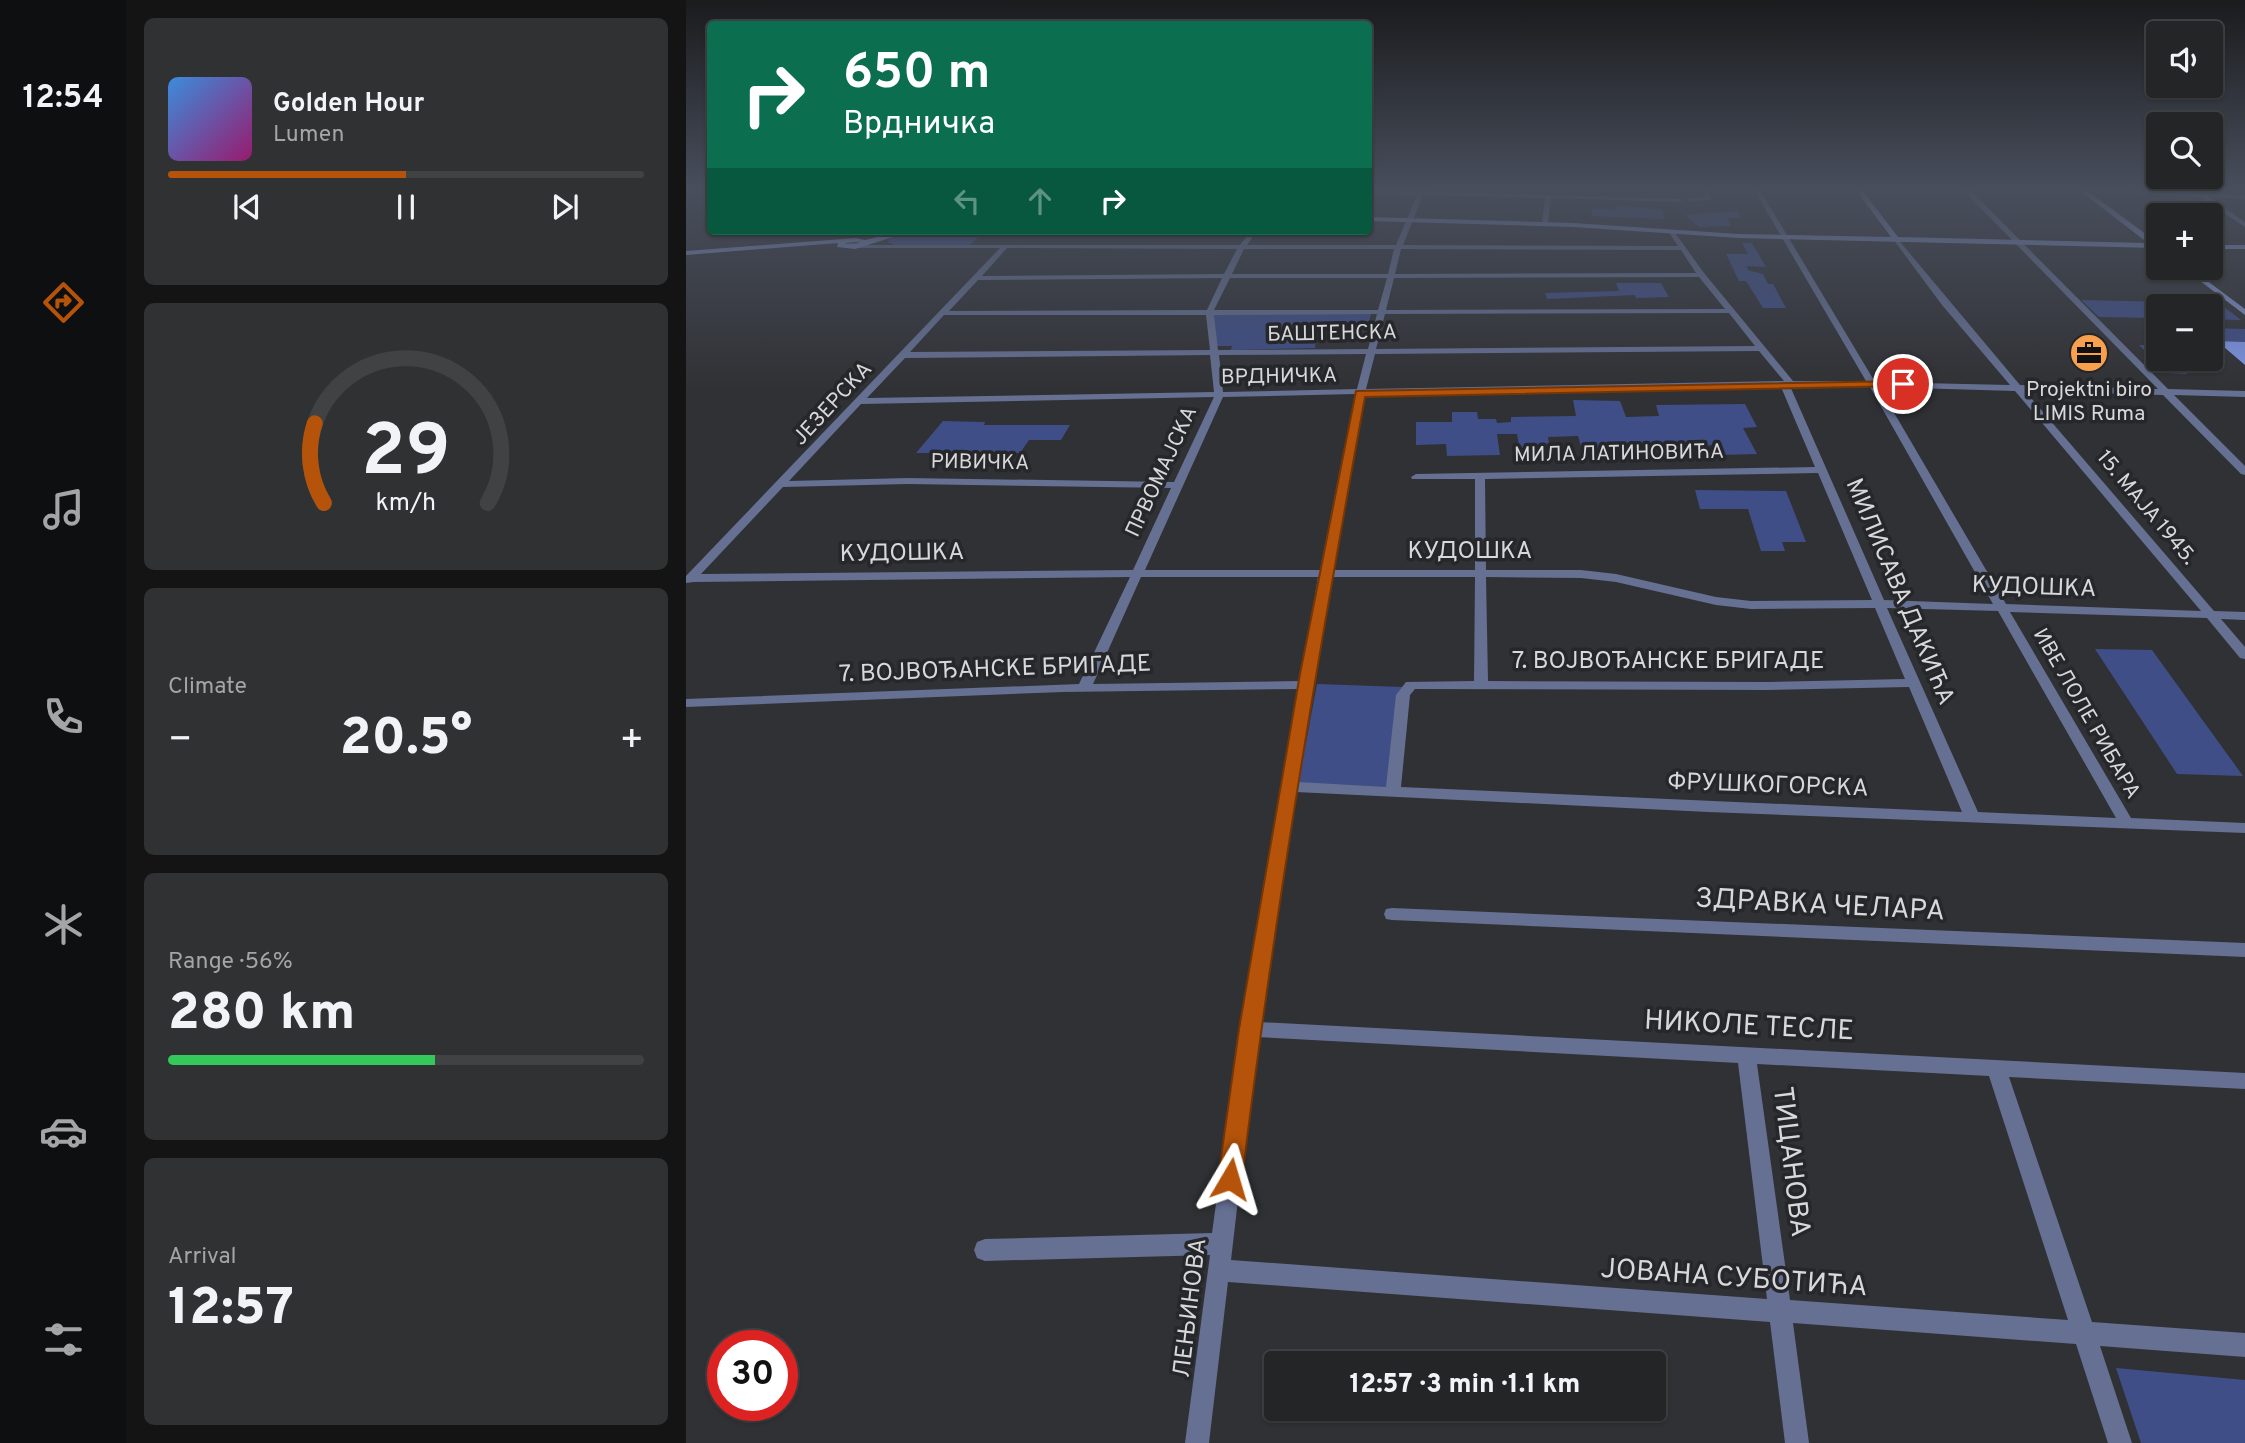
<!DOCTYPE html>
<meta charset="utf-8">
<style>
:root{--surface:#242527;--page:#303133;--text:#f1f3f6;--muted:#a3a5a7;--line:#414244;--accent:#b45309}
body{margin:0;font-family:Overpass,sans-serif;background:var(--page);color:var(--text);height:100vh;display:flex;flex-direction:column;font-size:26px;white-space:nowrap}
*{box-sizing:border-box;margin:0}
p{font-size:23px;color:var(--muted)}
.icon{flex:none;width:38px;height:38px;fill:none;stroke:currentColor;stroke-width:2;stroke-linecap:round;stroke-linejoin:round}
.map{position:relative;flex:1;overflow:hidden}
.panel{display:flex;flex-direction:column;gap:18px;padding:18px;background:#141415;width:560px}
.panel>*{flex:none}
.banner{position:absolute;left:21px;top:21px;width:665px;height:214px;border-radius:7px;box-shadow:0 2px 5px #0004,0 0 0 2px var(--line);background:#0b6e4f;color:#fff;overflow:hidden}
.fabs{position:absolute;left:1460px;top:21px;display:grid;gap:14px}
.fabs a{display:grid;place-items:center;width:77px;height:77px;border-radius:7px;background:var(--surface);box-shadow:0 2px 5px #0004,0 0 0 2px var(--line);font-size:35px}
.speed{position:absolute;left:21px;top:1330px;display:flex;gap:14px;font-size:35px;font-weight:700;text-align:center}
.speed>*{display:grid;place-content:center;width:91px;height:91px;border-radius:50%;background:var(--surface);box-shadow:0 2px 5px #0004,0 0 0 2px var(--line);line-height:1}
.speed .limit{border:10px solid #d22;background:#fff;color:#111}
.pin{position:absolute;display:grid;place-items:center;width:60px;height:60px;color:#fff;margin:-30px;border:4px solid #fff;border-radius:50%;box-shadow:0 2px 7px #0007}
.me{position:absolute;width:77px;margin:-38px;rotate:7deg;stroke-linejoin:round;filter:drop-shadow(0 0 5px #0008)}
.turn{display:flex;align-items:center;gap:24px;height:147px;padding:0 21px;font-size:32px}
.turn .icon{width:91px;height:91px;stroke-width:2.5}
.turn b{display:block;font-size:49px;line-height:60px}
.lanes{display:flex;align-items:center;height:66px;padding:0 21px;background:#0003;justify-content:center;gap:35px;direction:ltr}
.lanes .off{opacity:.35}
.big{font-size:52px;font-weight:800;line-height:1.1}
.panel .widget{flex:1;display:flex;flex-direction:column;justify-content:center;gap:10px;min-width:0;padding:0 24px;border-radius:10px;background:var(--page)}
.panel .dial{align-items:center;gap:0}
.dial svg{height:182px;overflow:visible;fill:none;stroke:var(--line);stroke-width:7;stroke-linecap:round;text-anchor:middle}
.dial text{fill:var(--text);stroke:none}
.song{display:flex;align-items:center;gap:21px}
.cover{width:84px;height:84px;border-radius:10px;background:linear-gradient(135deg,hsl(210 70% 55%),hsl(320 70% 35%))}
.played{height:7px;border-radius:4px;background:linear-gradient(90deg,var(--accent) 50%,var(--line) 50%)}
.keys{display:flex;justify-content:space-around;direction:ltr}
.heat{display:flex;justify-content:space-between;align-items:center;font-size:38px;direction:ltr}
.charge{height:10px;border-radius:5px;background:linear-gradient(90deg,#34c759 56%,var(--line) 0)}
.trip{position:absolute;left:578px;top:1351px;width:402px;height:70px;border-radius:7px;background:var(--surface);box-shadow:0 2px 5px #0004,0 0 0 2px var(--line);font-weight:800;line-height:70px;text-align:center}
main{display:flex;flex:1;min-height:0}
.dock{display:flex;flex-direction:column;width:126px;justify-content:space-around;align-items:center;background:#0e0f10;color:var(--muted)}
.dock .icon{width:49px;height:49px}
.dock .selected{color:var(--accent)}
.dock b{font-size:32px;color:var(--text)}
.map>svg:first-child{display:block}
.green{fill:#3f4e86}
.building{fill:#8097e7}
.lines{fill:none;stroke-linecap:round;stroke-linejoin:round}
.street{fill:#657092;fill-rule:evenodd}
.secondary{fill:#8293c9;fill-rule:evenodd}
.route{fill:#b45309;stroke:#753606;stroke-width:2}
.labels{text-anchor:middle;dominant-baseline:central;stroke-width:7;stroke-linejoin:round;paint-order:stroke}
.far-street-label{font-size:21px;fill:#d8d8da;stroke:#26272a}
.far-poi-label{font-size:21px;fill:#d8d8da;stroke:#26272a}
.street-label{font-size:24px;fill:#d8d8da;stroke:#26272a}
.near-street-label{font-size:28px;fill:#d8d8da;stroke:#26272a}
</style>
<main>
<nav class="dock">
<b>12:54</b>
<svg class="icon selected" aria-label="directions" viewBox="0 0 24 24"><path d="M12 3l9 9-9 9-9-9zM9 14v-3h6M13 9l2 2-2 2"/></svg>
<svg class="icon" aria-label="music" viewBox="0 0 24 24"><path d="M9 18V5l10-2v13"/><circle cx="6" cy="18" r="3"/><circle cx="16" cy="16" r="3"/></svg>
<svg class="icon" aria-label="phone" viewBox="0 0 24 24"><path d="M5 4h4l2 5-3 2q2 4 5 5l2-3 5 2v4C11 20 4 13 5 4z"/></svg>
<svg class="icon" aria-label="climate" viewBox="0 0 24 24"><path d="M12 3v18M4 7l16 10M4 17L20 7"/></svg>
<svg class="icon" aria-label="car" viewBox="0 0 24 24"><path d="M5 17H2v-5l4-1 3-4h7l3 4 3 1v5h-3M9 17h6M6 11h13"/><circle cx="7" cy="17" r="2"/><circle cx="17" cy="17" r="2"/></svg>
<svg class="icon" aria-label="filters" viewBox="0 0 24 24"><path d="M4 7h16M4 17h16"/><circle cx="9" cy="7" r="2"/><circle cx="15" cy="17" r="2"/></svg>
</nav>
<section class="panel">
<div class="widget">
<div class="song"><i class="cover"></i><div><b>Golden Hour</b><p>Lumen</p></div></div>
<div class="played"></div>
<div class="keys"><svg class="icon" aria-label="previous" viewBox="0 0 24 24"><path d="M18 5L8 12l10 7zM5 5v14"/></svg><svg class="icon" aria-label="pause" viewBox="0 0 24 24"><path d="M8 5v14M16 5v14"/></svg><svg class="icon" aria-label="next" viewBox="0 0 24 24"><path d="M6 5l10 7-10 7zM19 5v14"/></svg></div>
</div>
<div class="widget dial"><svg viewBox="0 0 100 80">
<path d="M14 69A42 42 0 1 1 86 69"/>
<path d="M14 69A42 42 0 0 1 10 34" stroke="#b45309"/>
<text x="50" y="56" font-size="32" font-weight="700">29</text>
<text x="50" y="72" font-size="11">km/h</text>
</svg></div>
<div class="widget"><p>Climate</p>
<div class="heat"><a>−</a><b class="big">20.5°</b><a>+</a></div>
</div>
<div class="widget"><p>Range · 56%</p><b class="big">280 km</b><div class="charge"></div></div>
<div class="widget"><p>Arrival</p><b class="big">12:57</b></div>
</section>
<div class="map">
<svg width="1559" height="1443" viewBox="0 0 1559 1443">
<rect width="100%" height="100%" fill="#303134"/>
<path class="green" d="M930,205L976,210L978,219L906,216V209L929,210Z
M1052,211L1054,218H1041L1045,226L1013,227L999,215Z
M227,231H298L283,246H211L202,242L204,238Z
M1056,243H1066L1080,267L1061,266L1062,270L1077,274L1082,284H1087L1100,308H1077L1060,281H1053L1040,254H1062Z
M930,283H975L983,297L950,298L949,295L861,299L859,293L933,291Z
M1395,300L1533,303L1555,320L1524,319V306H1472V318L1413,317Z
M686,311L681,328L631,329L629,348L545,350L546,346H530L527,313Z
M1524,328L1559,329V342L1524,341Z
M1453,345H1472V359H1487L1501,374L1481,373Z
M887,400L934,401L940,417L973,416L970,405L1059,404L1071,427L1057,428L1071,454L1031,455L1026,445L967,449L966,445L949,446V449L896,450L892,436L862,437L864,451H834L831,434H811L814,455L761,456L760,444L730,445V422H766V412H791L792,419H810L811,423L825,422V417L890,416Z
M257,421L299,422L298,425H384L375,440H343L334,453L292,452L281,467H269L279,453H230Z
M1009,490L1100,491L1120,542H1096L1099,551H1075L1062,509H1014Z
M1409,649L1466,650L1557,776L1491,774Z
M631,684L717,687L706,790L612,785Z
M1430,1368L1559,1380V1443H1455Z"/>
<path class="building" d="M1531,341L1559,342V365Z"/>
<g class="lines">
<path class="street" d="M682,190L997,199L995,202L865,198L862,224L859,226L856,224L859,198L737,195L717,245L992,246L982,231L987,230L1018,273L1107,381H1180L1068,190H1074L1189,382L1324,385L1256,305L1207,239L1210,237L1334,385L1472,389L1277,190H1284L1482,389L1559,391V397L1488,395L1559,466V475L1555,474L1477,395L1339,391L1528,611L1559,612V620L1535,619L1559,647V659L1554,658L1521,618L1324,612L1445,818L1559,823V833L1022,812L610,792L573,1022L1559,1073V1089L1323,1077L1406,1322L1559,1333V1357L1414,1346L1446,1443H1422L1390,1344L1107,1323L1123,1443H1099L1084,1322L542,1282L523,1443H499L524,1255L299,1261L291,1258L288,1250L291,1242L299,1239L526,1233L554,1029L613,689L377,692L0,707V699L393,684L444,577L8,582L0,583V576L314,248H173L171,245H554L565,231H571L561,245H710L731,195L682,194ZM321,248L551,249L538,274L296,276ZM558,249H708L702,274H546ZM715,249L995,250L1010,273L709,274ZM1013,277L1039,309L700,310L708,278ZM536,278L521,310L263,311L292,280ZM544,278H701L692,310H528ZM1043,313L1069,346L690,349L699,314ZM691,314L682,349L532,350L528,315ZM258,315H520L524,350L224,352ZM1073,351L1098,381L680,389L689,354ZM680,354L671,389L537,392L533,355ZM524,355L528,392L181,398L219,358ZM1104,386L1184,387L1307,604L1198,600ZM1095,387L1129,467L730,474L725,477L726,479H789V570H645L678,394ZM1193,387L1329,391L1515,611L1320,604ZM669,394L634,570H459L537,397ZM528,397L488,482L222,478L103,481L175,404ZM1132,473L1186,600L1065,601L1030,597L930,574L895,570H800L799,479ZM222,484L485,488L447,570L15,574L97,487ZM455,577H632L614,681L407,684ZM644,577H789L788,681L720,682L710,695L700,787L612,782ZM800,577L895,578L930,582L1030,605L1065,609L1189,608L1219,679L1082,682L802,681ZM1201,608L1312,611L1430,818L1292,812ZM1223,687L1276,812L715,787L724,695L729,689L1082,690ZM571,1037L1052,1063L1081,1299L545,1260ZM1071,1064L1303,1076L1382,1320L1104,1300Z
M1017,190H1023L1024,200L1003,201V199L1019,197Z
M1375,190L1559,195V199L1523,197L1559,222V227L1514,197Z
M180,231L205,235L202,237L178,234Z
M706,908L1559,943V957L706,920L700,919L698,914L700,909Z"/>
<path class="secondary" d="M1170,190H1176L1212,237L1462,243L1393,190H1400L1472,243V248L1053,238L887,227L682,221V217L887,223L1053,234L1205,237Z
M215,231H226L169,249L151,247L152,243L0,255V251L170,238L179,240ZM170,242L174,243L159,244L161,243Z
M1524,245H1559V249H1524Z
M1497,268H1504L1559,309V315Z"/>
</g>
<linearGradient id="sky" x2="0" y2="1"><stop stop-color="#1a1b1d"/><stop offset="0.48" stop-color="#484e5c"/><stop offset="1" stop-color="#484e5c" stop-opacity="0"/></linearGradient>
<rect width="1559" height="392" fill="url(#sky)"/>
<path class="route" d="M1217,381L1222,384L1221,386L679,397C632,656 588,917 556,1179L552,1187L544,1190L536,1187L532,1179L553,1029L614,674L670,391Z"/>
<defs>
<symbol id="office-disc" viewBox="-11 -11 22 22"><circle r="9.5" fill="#f9a04c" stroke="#26272a"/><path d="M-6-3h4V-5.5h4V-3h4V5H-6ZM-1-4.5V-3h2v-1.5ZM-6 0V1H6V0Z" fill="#111"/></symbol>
</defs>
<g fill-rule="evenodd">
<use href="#office-disc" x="1381" y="331" width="44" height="44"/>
</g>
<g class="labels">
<g class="far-street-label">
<text transform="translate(646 334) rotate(-1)">БАШТЕНСКА</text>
<text transform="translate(593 377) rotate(-1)">ВРДНИЧКА</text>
<text transform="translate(147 404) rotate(-47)">ЈЕЗЕРСКА</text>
<text transform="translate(933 454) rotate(-1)">МИЛА ЛАТИНОВИЋА</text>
<text transform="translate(294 463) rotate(1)">РИВИЧКА</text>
<text transform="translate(476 472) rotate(-65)">ПРВОМАЈСКА</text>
<text transform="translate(1460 508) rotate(50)">15. МАЈА 1945.</text>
<text transform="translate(1400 714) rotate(60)">ИВЕ ЛОЛЕ РИБАРА</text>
</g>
<g class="far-poi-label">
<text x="1403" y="390">Projektni biro<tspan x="1403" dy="24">LIMIS Ruma</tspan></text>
</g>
<g class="street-label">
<text x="784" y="552">КУДОШКА</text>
<text transform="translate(216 554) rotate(-1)">КУДОШКА</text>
<text transform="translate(1348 588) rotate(2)">КУДОШКА</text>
<text transform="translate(1213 592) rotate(67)">МИЛИСАВА ДАКИЋА</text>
<text x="982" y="662">7. ВОЈВОЂАНСКЕ БРИГАДЕ</text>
<text transform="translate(309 670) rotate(-2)">7. ВОЈВОЂАНСКЕ БРИГАДЕ</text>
<text transform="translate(1082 786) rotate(2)">ФРУШКОГОРСКА</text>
<text transform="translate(505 1308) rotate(-83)">ЛЕЊИНОВА</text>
</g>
<g class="near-street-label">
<text transform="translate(1134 906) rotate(3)">ЗДРАВКА ЧЕЛАРА</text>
<text transform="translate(1063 1027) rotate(3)">НИКОЛЕ ТЕСЛЕ</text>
<text transform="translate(1104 1162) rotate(83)">ТИЦАНОВА</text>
<text transform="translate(1048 1279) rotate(4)">ЈОВАНА СУБОТИЋА</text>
</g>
</g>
</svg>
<div class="fabs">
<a><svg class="icon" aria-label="sound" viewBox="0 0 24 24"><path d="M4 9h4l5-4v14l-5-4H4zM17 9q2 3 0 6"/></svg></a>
<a><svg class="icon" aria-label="search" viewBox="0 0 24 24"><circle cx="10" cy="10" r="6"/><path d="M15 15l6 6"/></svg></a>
<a>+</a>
<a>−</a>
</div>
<div class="speed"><div class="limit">30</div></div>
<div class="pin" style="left:1217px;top:384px;background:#d93025"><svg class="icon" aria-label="arrive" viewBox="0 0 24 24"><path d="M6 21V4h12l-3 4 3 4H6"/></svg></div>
<svg class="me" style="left:544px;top:1179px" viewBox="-20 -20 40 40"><path d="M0-17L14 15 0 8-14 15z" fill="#b45309" stroke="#fff" stroke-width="4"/></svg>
<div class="trip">12:57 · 3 min · 1.1 km</div>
<div class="banner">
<div class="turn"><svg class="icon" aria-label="right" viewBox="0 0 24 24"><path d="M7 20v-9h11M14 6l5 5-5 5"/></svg><div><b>650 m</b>Врдничка</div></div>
<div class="lanes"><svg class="icon off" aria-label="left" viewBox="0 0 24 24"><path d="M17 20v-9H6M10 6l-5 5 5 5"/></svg><svg class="icon off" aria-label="ahead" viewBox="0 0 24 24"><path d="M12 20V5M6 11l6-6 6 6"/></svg><svg class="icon" aria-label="right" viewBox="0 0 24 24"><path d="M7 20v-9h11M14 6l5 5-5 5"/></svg></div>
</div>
</div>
</main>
